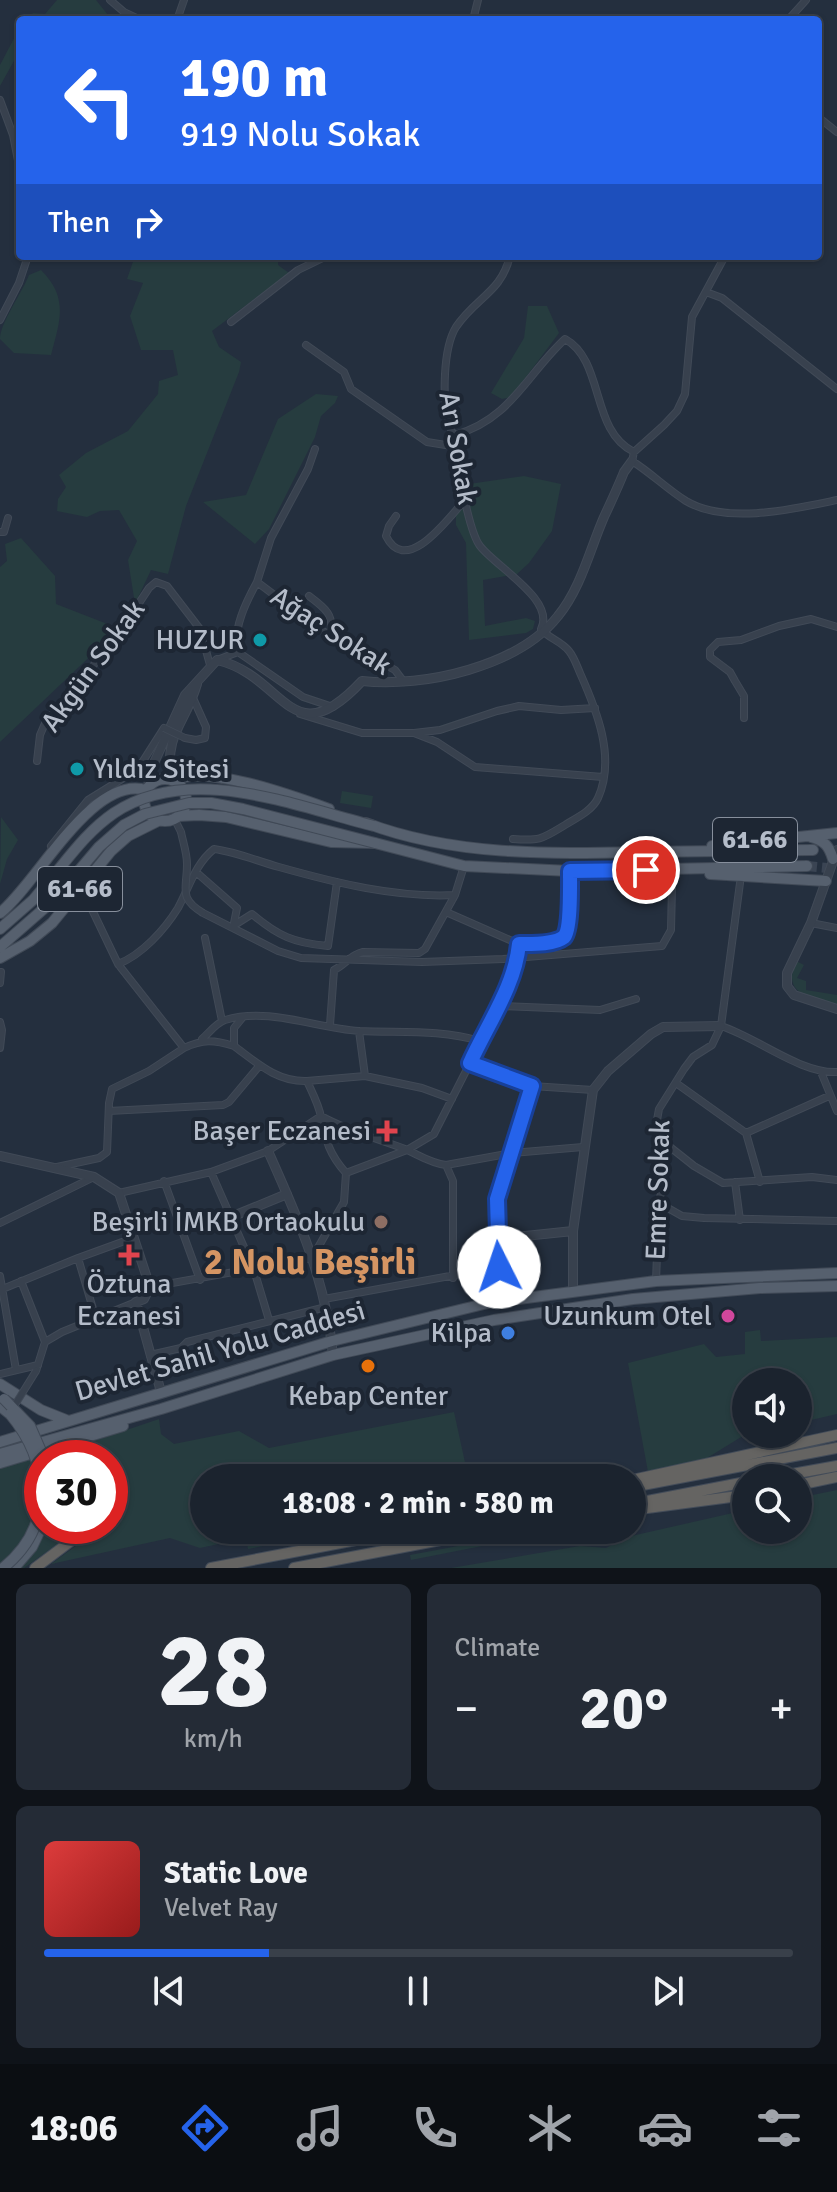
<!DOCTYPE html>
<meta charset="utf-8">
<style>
:root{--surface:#1b232e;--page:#242b36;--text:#f1f3f6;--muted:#a0a4aa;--line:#39404a;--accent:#2563eb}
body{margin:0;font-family:Signika,sans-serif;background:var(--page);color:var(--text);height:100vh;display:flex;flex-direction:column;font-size:30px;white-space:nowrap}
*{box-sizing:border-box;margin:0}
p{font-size:26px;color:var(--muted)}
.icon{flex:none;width:44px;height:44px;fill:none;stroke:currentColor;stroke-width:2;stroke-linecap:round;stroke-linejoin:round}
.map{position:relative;height:1568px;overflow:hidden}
.side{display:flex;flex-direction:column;gap:16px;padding:16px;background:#0f1319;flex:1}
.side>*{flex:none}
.guide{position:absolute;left:16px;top:16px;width:806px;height:244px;border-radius:8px;box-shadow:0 2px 6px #0004,0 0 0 2px var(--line);background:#2563eb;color:#fff;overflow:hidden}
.controls{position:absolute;left:732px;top:1368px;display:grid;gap:16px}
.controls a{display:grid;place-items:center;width:80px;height:80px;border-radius:50%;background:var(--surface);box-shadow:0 2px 6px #0004,0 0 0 2px var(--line);font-size:40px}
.speed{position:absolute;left:24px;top:1440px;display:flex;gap:16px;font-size:40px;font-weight:700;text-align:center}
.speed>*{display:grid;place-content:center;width:104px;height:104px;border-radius:50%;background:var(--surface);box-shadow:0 2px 6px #0004,0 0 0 2px var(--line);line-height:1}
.speed .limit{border:12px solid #d22;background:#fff;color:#111}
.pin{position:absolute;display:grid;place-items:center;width:68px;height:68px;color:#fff;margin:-34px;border:4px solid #fff;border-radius:50%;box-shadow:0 2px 8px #0007}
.me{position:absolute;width:88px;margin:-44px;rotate:356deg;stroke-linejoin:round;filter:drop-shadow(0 0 6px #0008)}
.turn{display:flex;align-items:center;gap:28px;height:168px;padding:0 32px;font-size:36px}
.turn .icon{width:104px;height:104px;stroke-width:2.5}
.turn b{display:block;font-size:56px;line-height:68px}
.then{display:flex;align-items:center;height:76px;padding:0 32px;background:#0003;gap:16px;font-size:30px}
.big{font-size:60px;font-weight:700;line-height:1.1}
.side .tile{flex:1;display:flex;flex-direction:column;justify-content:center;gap:12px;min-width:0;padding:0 28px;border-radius:12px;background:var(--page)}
.side .dial{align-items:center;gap:0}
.dial b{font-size:104px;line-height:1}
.song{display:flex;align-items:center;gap:24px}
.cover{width:96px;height:96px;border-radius:12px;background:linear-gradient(135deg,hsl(0 70% 55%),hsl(0 70% 35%))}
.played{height:8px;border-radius:4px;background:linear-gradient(90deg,var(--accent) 30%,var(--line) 30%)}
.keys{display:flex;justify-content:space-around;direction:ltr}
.heat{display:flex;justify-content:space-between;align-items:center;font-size:44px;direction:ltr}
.side .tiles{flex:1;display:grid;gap:16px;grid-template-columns:1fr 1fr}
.tile:last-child{grid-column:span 2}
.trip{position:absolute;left:190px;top:1464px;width:456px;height:80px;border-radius:40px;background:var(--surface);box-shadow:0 2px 6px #0004,0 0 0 2px var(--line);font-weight:700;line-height:80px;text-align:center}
.tab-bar{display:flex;height:128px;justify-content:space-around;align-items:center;background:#0b0e12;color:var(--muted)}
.tab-bar .icon{width:56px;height:56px}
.tab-bar .on{color:var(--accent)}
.tab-bar b{font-size:36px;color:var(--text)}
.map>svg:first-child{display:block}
.green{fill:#263c3f}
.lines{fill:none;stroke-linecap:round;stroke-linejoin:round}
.primary-tunnel{stroke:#3a4453;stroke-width:10;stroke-dasharray:10 5;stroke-linecap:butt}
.minor-casing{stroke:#414a57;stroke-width:8}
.tertiary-casing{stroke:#414a57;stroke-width:10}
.primary-casing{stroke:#414a57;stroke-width:12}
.trunk-casing{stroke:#434c59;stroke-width:12}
.minor{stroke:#38414e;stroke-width:6}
.tertiary{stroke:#38414e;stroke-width:8}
.primary{stroke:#56606e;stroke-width:10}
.trunk{stroke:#656462;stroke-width:10}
.minor-bridge-casing{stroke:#414a57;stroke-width:8;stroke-linecap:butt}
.primary-bridge-casing{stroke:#414a57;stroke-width:12;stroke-linecap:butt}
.minor-bridge{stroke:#38414e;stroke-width:6}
.primary-bridge{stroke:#56606e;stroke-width:10}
.route-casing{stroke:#184099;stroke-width:20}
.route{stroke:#2563eb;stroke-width:14}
.culture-dot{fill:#0f9aa8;stroke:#1d2633;stroke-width:3}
.health-dot{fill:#e0444e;stroke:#1d2633;stroke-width:3}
.education-dot{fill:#8d6e63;stroke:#1d2633;stroke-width:3}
.hotel-dot{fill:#d1479c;stroke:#1d2633;stroke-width:3}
.shop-dot{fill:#3f7fe0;stroke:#1d2633;stroke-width:3}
.food-dot{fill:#e8710a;stroke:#1d2633;stroke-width:3}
.labels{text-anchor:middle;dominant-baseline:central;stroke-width:8;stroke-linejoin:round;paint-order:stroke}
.shield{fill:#1d2633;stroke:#878f9c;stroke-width:2}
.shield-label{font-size:26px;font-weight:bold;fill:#b4bcc9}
.street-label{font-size:28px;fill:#b4bcc9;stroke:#1d2633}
.poi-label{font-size:28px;fill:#b4bcc9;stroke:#1d2633;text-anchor:end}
.district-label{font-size:36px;font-weight:bold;fill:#d59563;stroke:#1d2633}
</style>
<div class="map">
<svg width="837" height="1568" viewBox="0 0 837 1568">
<rect width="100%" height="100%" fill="#242f3e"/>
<path class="green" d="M57,0H96L112,20H26L33,13L45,14Z
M20,27V50L0,86V65Z
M135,256H278V265L289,273L212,331L219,347L241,362L239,372L186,506L168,574L151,570L135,604L128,560L137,541L119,510L100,511L87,517L57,511L58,499L66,487L59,475L86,453L128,431L158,394L159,381L178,375L173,350H141L130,316L143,283L127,279Z
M41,270C69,298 60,321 51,355L14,353L0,339C0,323 22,293 29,275Z
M528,306H547L559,333L511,397L502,399L491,393L524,338Z
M316,394L338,396L335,403L321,416L315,437L269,529L255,544L203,502L246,495L278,419Z
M524,476L561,484L552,531L529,563L517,574L483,580L485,626L526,618L535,621L533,629L526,633L469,640L466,543L456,525V513L470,499L469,484Z
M21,538L55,576L56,604L110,625L102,645L0,742V567L7,561L5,544Z
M342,791L373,796L371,808L340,803Z
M1,817L18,840L7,859L0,884Z
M796,961L804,965L797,978L806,981V990L837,995V1006C810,997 781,995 796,961Z
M760,1330L761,1341L837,1337V1414L798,1423V1382H746V1434L707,1458L648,1472L628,1363L704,1344L716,1357L745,1354V1332Z
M454,1412L468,1476L481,1474V1478H204V1530H343L248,1549L246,1538L200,1548L170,1538L51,1564L103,1526H110C110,1516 115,1511 118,1502C125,1475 111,1457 91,1442L159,1419L161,1434L174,1444L239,1431L269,1448Z
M66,1448L81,1449L97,1458H42V1526H83L24,1568H0V1463Z
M837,1490V1568H451L580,1546L606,1548L627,1537L746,1510V1530H798V1498Z
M511,1536L512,1540L411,1560L410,1555Z"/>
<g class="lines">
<path class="primary-tunnel" d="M807,866L837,869"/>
<defs>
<path id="minor" d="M110,0L124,12L141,20
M177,20L184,0
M473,20L478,0
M788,20L806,0
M0,100L13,135L20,171
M818,117L837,132
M510,256C501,293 476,297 456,327C443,348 442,400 449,423C453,437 460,449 463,464C465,478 462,493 466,506C469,518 473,537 480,546C496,567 556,600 541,629C548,638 561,641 569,651C574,657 577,666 580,673C597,711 616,758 598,798C592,811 576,818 565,825C542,839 541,841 513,839
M725,256L692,317L685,394L677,411L664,425L634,452L632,461C651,473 667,489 686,501C726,525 794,509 837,500
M706,292L722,298L837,389
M0,320L19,283L28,256
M231,322L298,270L327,256
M306,345L344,372L351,389L427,442L458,447
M455,435C511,419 526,375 565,339C605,361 590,431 634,452
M396,516L389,526L386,536C406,577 448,519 464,501
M0,532H4L8,518
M257,582L271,538L308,469L315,449
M309,596C325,608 335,615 330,635
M238,652L303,697L333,707
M217,660L238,652C232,630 246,602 257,582L321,630L395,670L404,682
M300,714L362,733H414L437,742L475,767L603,777
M744,718V696L735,681L730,672L710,657V650L718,642L741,640L779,626L811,619L837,627
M414,733L440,730L497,711L519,706L561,710L595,708
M185,738L196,740L205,738L206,727L193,698
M37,761L40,735L46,721L114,641L149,588L156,582L167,586L200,629L210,665
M174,818L181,832
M51,846L88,800L130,774L143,761L164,728
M196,872L237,908L234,923
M85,895L118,964L184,1048C203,1039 214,1040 234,1046C257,1063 277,1082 307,1081C312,1092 319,1105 321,1117C326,1141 329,1154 346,1173L344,1202L312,1258L150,1287
M446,912L519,944
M203,913L278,951L301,958L422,962L503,959L662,946L671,930L672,886
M811,923L837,928
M233,926L252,914C278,936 294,943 328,946L337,882
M205,938L222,1021
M118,964C142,955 165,929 178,908C189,888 195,864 214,849C237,852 257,861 279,867C336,883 396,898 455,895L464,866
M0,983L1,972
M499,1006L600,1010L636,999
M0,1022L2,1030L0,1048
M330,1025L334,970C345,965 350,955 363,952L419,953L425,949L455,895
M721,1026C758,1038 801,1074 837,1072
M359,1031L365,1076
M202,1039C209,1033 216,1023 225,1020C269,1007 315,1028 359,1031C400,1033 440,1029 480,1041
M234,1046V1028L243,1017
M470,1063L532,1086L593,1090
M821,1072L837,1111
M307,1081L365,1076L422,1088L452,1099
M676,1083L746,1133L829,1096
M109,1111L223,1105L229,1102L260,1065
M746,1133L760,1182
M662,1136L670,1147L694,1166L723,1183L812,1177L837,1180
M446,1165L512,1153L583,1147
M57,1167L99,1158L107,1152L109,1103L112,1089L149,1071L184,1048
M211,1172L254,1270L269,1320
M346,1173L407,1150L434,1134L499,1006L517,958L519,944C531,944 554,945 564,936C571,930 570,883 570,871
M164,1181L200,1280
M735,1182L740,1220
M119,1193L211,1172L268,1151L321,1116C348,1131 376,1138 405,1149C419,1155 430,1163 446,1165L453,1181V1278
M659,1203L682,1216L704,1218L837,1221
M0,1223L94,1177
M78,1258L96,1319
M0,1276L16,1370
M21,1281L45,1342
M656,1281L659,1203L664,1177L661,1135L657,1120L659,1109L684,1069L693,1057L712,1045L721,1026L740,883
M0,1290L78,1258L133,1238
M324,1299L499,1267
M503,1301L497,1239V1199L532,1086
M150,1355L181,1348L187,1342L326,1307
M36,1371L45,1342L62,1332L136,1302
M0,1374L38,1365"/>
<path id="tertiary" d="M170,779C166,730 185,725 197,684
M149,787L148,776L185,695L217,660C286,676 290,758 362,681C424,688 519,666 558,616C581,588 590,549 604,517C611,502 618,487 624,472L632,461
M837,850L811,923L787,973V986L794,995L837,1009
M268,1151C298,1218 326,1280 333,1355
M0,1156L94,1177L119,1193L150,1287L144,1299L136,1302L161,1392
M231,1217L287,1194
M497,1239L573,1231
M573,1292V1231L593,1090L608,1071L651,1034L663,1027L721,1026"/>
<path id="primary" d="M144 800a21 21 0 1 1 42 0a21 21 0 1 1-42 0Z
M174,781C204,763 296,797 329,809
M178,816L199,815L226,817L331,842L375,843L464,866L570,871L807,866
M366,823C453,856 549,854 640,852C697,851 755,851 813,850
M811,837C825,841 829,846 833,859
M712,846L837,833
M710,874L826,881
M0,913C37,884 92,774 146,790
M0,929L33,900L59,869
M0,947L55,899L71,880
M0,958L30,941L52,923L111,851L128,836L160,820
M0,1384L41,1410L66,1420
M0,1406L10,1414
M0,1442L332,1341L488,1303L656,1281L837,1273
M0,1454L161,1409L333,1355L494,1320L633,1299L760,1288L837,1286
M0,1463L123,1426
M14,1568L32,1547L42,1526"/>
<path id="trunk" d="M69,1443L90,1448L103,1458
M110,1470L114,1489L110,1505
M770,1478L837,1466
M632,1480L837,1435
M798,1485L837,1477
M632,1487L837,1448
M632,1504L746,1482
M632,1510L746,1495
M35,1568L91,1526
M211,1568L408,1530
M294,1568L493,1530"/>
</defs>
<use href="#minor" class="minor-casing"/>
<use href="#tertiary" class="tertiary-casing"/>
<use href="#primary" class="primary-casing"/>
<use href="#trunk" class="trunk-casing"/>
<use href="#minor" class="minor"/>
<use href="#tertiary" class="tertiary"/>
<use href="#primary" class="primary"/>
<use href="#trunk" class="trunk"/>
<defs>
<path id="minor-bridge" d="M164,728L185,738
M181,832C183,842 187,853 187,864C187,889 178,898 203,913
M13,1408L36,1371"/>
<path id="primary-bridge" d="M59,869C76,848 92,828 114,813C191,762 294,806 374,826
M71,880L99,847L124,825L145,814L189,803H211L243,809L375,843
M4,1399L30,1426L44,1458
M3,1568C55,1526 50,1462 10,1414"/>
</defs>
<use href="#minor-bridge" class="minor-bridge-casing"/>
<use href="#primary-bridge" class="primary-bridge-casing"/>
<use href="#minor-bridge" class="minor-bridge"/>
<use href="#primary-bridge" class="primary-bridge"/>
</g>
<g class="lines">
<defs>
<path id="route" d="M499,1267L497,1199L532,1086L470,1063C487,1025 515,986 519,944C531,944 554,945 564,937C571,930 570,883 570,871L646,870"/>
</defs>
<use href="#route" class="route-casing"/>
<use href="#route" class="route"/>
</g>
<g class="culture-dot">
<circle cx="260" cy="640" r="8"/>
<circle cx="77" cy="769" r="8"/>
</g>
<g class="health-dot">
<path d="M383 1119h8v8h8v8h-8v8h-8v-8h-8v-8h8z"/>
<path d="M125 1243h8v8h8v8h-8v8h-8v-8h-8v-8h8z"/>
</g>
<circle class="education-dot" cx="381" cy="1222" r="8"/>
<circle class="hotel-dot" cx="728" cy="1316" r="8"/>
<circle class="shop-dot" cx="508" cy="1333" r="8"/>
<circle class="food-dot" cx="368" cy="1366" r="8"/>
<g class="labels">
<g class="shield">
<rect x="713" y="818" width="84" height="44" rx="6"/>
<rect x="38" y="867" width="84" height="44" rx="6"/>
</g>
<g class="shield-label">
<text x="755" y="840">61-66</text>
<text x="80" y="889">61-66</text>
</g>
<g class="street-label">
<text transform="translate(458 448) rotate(80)">Arı Sokak</text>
<text transform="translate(331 631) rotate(33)">Ağaç Sokak</text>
<text transform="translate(93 666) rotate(-54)">Akgün Sokak</text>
<text transform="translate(658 1190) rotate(-88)">Emre Sokak</text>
<text transform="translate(220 1351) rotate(-16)">Devlet Sahil Yolu Caddesi</text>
</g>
<g class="poi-label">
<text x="244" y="640">HUZUR</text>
<text x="93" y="769" text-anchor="start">Yıldız Sitesi</text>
<text x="371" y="1131">Başer Eczanesi</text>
<text x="365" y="1222">Beşirli İMKB Ortaokulu</text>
<text x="129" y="1284" text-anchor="middle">Öztuna<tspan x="129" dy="32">Eczanesi</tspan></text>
<text x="712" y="1316">Uzunkum Otel</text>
<text x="492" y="1333">Kilpa</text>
<text x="368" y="1396" text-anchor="middle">Kebap Center</text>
</g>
<g class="district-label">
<text x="310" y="1262">2 Nolu Beşirli</text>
</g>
</g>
</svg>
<div class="controls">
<a><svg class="icon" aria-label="sound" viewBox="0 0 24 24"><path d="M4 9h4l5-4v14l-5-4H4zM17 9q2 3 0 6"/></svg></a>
<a><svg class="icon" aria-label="search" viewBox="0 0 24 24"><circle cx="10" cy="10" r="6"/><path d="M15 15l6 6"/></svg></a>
</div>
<div class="speed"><div class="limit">30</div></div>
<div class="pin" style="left:646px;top:870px;background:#d93025"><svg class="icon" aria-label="arrive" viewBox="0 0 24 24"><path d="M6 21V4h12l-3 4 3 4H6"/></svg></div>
<svg class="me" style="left:499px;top:1267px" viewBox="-20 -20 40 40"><circle r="19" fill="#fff"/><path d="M0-13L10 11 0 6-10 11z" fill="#2563eb"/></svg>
<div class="trip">18:08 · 2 min · 580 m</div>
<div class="guide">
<div class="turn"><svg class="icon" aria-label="left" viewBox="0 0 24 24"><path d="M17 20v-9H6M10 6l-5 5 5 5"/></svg><div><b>190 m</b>919 Nolu Sokak</div></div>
<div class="then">Then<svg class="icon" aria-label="right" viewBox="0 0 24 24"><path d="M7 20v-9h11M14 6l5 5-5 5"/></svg></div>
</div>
</div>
<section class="side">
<div class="tiles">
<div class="tile dial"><b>28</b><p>km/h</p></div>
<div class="tile"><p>Climate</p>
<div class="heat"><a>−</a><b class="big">20°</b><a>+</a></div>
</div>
<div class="tile">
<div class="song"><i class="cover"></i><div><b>Static Love</b><p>Velvet Ray</p></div></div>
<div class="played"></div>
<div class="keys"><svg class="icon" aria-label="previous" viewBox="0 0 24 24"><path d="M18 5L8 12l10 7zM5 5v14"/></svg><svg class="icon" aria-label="pause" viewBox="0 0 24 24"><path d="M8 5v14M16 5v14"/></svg><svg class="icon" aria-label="next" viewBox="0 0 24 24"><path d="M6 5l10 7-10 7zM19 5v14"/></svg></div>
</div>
</div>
</section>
<nav class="tab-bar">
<b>18:06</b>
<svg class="icon on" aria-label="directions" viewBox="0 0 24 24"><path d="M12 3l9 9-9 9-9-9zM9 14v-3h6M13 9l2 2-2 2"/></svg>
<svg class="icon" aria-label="music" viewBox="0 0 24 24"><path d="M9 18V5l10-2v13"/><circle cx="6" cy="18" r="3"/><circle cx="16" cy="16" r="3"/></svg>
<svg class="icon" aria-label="phone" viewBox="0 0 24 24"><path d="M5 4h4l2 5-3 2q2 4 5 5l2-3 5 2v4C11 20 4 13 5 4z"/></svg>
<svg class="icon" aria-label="climate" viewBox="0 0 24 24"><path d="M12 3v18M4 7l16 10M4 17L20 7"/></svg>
<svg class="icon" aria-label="car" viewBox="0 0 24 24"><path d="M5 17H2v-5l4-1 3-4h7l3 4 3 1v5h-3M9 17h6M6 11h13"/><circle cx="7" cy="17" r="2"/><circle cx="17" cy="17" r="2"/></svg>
<svg class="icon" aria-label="filters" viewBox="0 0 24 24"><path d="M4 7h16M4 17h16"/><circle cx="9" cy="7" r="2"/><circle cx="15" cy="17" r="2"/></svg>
</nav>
